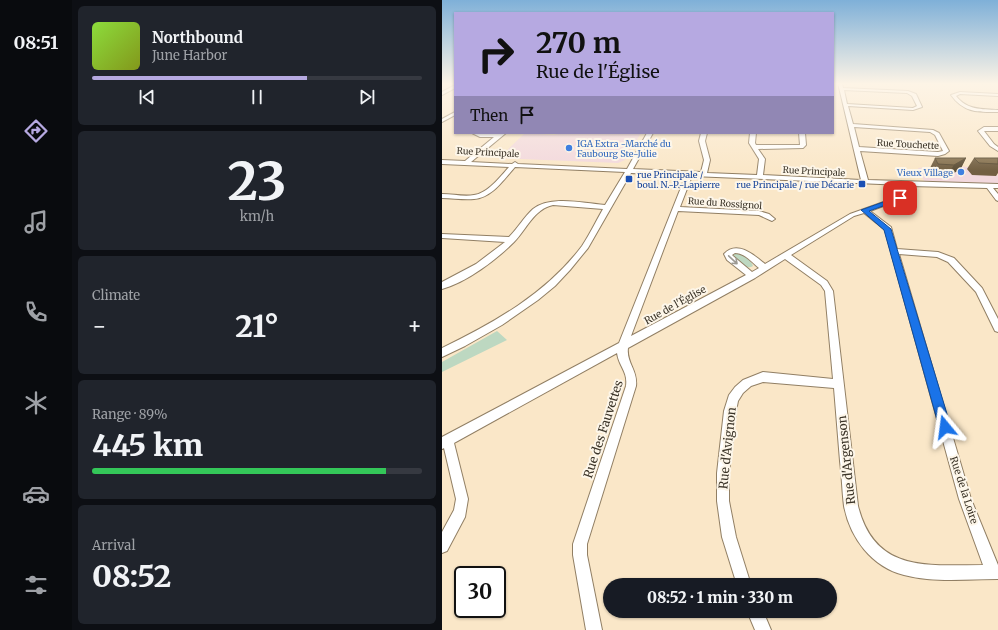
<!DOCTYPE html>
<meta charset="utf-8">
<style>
:root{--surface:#171b24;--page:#20242c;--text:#f1f3f6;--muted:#9ea1a6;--line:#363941;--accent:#b6a9e1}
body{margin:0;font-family:Merriweather,serif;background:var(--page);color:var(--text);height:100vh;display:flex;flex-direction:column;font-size:15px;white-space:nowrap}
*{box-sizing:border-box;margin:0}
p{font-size:13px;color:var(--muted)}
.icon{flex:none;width:22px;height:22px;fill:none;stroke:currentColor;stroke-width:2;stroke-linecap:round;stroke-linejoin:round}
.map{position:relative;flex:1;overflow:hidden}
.details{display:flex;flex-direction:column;gap:6px;padding:6px;background:#0d0f14;width:370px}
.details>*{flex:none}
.hud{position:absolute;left:12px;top:12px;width:380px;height:122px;border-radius:0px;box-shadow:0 1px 3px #0004;background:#b6a9e1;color:#111;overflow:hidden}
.speed{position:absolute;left:12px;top:566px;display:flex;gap:8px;font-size:20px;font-weight:700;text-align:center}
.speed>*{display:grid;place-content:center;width:52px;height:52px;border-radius:50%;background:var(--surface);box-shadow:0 1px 3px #0004;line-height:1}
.speed .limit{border:2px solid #111;border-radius:6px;background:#fff;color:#111}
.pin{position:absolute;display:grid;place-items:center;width:34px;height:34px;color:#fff;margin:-17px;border-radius:8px;box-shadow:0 2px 6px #0006}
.me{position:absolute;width:44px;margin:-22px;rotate:344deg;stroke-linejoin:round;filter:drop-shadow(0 0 3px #0008)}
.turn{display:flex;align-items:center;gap:14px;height:84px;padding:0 16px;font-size:18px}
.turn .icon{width:52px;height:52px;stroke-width:2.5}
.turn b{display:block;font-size:28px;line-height:34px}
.then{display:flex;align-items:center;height:38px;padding:0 16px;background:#0003;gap:8px;font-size:15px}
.big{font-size:30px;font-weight:800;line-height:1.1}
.details .widget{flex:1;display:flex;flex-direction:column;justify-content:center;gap:6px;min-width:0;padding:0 14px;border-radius:6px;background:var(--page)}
.details .dial{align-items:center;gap:0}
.dial b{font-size:52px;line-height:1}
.song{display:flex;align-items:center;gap:12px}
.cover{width:48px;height:48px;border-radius:6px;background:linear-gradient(135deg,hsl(90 70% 55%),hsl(70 70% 35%))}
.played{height:4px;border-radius:2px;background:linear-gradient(90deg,var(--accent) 65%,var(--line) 65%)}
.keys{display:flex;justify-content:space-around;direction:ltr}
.heat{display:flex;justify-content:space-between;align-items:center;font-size:22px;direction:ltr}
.charge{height:6px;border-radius:3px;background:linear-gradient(90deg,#34c759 89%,var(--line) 0)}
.trip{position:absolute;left:161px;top:578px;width:234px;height:40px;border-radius:20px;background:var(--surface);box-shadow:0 1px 3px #0004;font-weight:800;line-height:40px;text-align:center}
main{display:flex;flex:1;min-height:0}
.menu{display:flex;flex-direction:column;width:72px;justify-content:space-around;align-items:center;background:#090b0e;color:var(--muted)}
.menu .icon{width:28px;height:28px}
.menu .current{color:var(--accent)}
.menu b{font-size:18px;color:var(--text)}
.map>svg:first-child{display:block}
.commercial{fill:#f2d8dd}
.green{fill:#bdd8c1}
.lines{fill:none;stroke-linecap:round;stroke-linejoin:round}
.minor-casing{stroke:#917f64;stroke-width:2}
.minor{fill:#fff;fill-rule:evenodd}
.wall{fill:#725f42}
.shaded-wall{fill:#5c4e36}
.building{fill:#846f4d;stroke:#5c4e36}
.oneway{stroke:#9d9a94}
.route{fill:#1a73e8;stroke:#114b97}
.shop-dot{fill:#3f7fe0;stroke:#fdf6e9;stroke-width:1.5}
.transit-dot{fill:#1a4fb4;stroke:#fdf6e9;stroke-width:1.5}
.labels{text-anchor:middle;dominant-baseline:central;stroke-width:4;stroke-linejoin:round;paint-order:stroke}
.far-shop-label{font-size:9px;fill:#366cbe;stroke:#fdf6e9;text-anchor:start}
.far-street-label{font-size:9px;fill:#3b3428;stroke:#fdf6e9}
.far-transit-label{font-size:9px;fill:#164399;stroke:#fdf6e9;text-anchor:start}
.street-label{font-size:10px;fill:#3b3428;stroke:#fdf6e9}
.near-street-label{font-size:12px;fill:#3b3428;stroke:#fdf6e9}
</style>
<main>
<nav class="menu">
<b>08:51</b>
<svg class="icon current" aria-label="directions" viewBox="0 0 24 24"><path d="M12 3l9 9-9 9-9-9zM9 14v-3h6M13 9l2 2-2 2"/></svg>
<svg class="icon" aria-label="music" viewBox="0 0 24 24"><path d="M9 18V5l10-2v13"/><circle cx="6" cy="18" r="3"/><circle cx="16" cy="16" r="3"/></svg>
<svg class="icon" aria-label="phone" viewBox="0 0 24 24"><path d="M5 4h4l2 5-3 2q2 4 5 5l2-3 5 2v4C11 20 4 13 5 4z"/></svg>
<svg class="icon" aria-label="climate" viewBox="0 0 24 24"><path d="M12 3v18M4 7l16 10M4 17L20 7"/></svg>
<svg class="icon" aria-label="car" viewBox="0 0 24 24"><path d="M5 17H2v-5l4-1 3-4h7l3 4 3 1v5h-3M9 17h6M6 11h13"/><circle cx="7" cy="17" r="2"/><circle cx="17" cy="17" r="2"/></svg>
<svg class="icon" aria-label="filters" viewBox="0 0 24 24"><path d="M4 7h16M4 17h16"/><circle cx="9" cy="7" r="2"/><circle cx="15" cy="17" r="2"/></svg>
</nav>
<section class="details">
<div class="widget">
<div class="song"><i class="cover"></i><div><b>Northbound</b><p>June Harbor</p></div></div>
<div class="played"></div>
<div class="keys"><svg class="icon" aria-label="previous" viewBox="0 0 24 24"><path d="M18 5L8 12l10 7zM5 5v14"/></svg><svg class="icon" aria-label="pause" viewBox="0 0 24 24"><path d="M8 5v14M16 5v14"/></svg><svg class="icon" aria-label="next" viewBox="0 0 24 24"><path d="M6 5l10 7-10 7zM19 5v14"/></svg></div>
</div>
<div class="widget dial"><b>23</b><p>km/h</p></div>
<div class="widget"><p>Climate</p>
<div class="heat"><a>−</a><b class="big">21°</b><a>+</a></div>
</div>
<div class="widget"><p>Range · 89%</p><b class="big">445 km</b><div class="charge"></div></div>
<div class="widget"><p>Arrival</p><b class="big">08:52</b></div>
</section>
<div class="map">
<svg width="556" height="630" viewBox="0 0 556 630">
<rect width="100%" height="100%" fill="#fae7c8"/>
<path class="commercial" d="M83,133L112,135L119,133H199L183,160L176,163L57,158Z
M506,166L549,168L556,176V184L483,183L476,168Z"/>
<path class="green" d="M292,253C300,253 309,259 311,266C304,271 296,261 290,256Z
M55,331L65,340L0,372V362Z"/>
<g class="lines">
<defs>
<path id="minor" d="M396,83H400L401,88L466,91L474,94L480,107L471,110L406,106L411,124L491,130L497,133L507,151L503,154L496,156L418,151L426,180L556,184V188H551L556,194V201L554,200L545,188L468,186L471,192L468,196L428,211L449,227L455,249L496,252L512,258L540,288L556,319V332L553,331L534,292L506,262L495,257L457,254L529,499L556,565V579C525,579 492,583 462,575C430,567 408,538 402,506C400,491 400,476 398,461C396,437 394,412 392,388L321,382L309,386L301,393L296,401L294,411L287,473V501L294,537L309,585H295L280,537L275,501V473L282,411L287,395L293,387L301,380L321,372L391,379L383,291L379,285L343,259L313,278L186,348C184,363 196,370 194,386L145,544V555L160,630H144L131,555V544L184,386C186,371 177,367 175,353L12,443L26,499L23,517L5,551L0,553V532L12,510L14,499L2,448L0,449V437L177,343L244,175L189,173L146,248L128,270L113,286L96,300L60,325L23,346L0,357V348C52,323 105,293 140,246C148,234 154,221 161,209L111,205C92,209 84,230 72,242C54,260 25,282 0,289V282L34,264L63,242L0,238V234L67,237C76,228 82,217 91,209C108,195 142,203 163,205L183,172L73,167C62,179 50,198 32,199C21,200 11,198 0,198V194C11,194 22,197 32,195C46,193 58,177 67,167L0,164V160L23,161L52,137H38L30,133L56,134L64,133L29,162L70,164L73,162L76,164L185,169L205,133H211L191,169L259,172L262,160L257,141L259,133H265L263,141L268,160L265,173L315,175L317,159L307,143L308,133H314L313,143L314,145H358L357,133H363L364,145L361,148L316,149L323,159L321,175L419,180ZM402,90L465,93L470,96L475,106L471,108L405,104ZM412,127L488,132L493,135L501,151L496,152L417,147ZM250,176L462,185L465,192L464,194L408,214L323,264C312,255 295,240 282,254L285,260L304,275L189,336L236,211L317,215L330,221L333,219L327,214L317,211L238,207ZM422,213L443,230L517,499L541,565C485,565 433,573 416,506L391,291L385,281L349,255L412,216ZM293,253C302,253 310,262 317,268L310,272L291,256L290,255Z
M13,85V88L0,95V92Z
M518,92L556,94V96L518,94L514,96C525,110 539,109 556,110V112C536,112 522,113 509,95Z
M13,112V115L0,122V119Z
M542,127H556V131H542L552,144L556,147V151L548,146L536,131Z
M305,611H321L329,630H313Z"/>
</defs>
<use href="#minor" class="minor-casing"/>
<use href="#minor" class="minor"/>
</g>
<path class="wall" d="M493,158H524L518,170L505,176H491L487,170Z
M532,158H556V173L554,176L530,175L525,169Z"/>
<path class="shaded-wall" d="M524,158L518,170L505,176L512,165Z"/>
<path class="building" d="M493,158H524L512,165L496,164Z
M532,158H556V164L537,163Z"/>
<defs><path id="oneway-shaft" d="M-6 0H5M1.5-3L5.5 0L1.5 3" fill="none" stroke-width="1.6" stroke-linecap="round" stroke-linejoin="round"/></defs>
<use class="oneway" href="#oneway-shaft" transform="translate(291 260) rotate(43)"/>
<linearGradient id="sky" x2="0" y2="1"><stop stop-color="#7fb0d8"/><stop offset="0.49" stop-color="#fdf4e6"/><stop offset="1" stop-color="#fdf4e6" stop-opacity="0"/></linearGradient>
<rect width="556" height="171" fill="url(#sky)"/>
<path class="route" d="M458,196L461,197V199L427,211L449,229L509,427L507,431L503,433L499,431L497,427L442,230L419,210Z"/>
<g class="shop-dot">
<circle cx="127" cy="148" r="4"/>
<circle cx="519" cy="172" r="4"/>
</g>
<g class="transit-dot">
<rect x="183" y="175" width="8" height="8" rx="2"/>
<rect x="416" y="180" width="8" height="8" rx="2"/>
</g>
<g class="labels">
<g class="far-shop-label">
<text x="135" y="143">IGA Extra -Marché du<tspan x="135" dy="10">Faubourg Ste-Julie</tspan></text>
<text x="511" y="172" text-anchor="end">Vieux Village</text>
</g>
<g class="far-street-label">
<text transform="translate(466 144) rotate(3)">Rue Touchette</text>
<text transform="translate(46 152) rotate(3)">Rue Principale</text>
<text transform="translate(372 171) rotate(3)">Rue Principale</text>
<text transform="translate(283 203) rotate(4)">Rue du Rossignol</text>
</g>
<g class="far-transit-label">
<text x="195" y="174">rue Principale /<tspan x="195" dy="10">boul. N.-P.-Lapierre</tspan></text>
<text x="412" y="184" text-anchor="end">rue Principale / rue Décarie</text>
</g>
<g class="street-label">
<text transform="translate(233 305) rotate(-29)">Rue de l'Église</text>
<text transform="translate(522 490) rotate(72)">Rue de la Loire</text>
</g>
<g class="near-street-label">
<text transform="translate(161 429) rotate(-72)">Rue des Fauvettes</text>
<text transform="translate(285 448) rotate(-84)">Rue d'Avignon</text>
<text transform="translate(404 460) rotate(-96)">Rue d'Argenson</text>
</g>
</g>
</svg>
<div class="speed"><div class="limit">30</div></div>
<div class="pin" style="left:458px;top:198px;background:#d93025"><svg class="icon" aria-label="arrive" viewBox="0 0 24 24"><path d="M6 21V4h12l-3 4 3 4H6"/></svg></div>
<svg class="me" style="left:503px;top:427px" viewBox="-20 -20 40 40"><path d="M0-17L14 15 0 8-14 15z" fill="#1a73e8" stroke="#fff" stroke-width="4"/></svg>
<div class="trip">08:52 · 1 min · 330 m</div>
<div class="hud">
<div class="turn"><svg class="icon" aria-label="right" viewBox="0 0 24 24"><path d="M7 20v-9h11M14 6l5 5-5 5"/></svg><div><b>270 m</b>Rue de l'Église</div></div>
<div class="then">Then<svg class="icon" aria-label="arrive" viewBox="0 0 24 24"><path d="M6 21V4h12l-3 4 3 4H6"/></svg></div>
</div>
</div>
</main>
